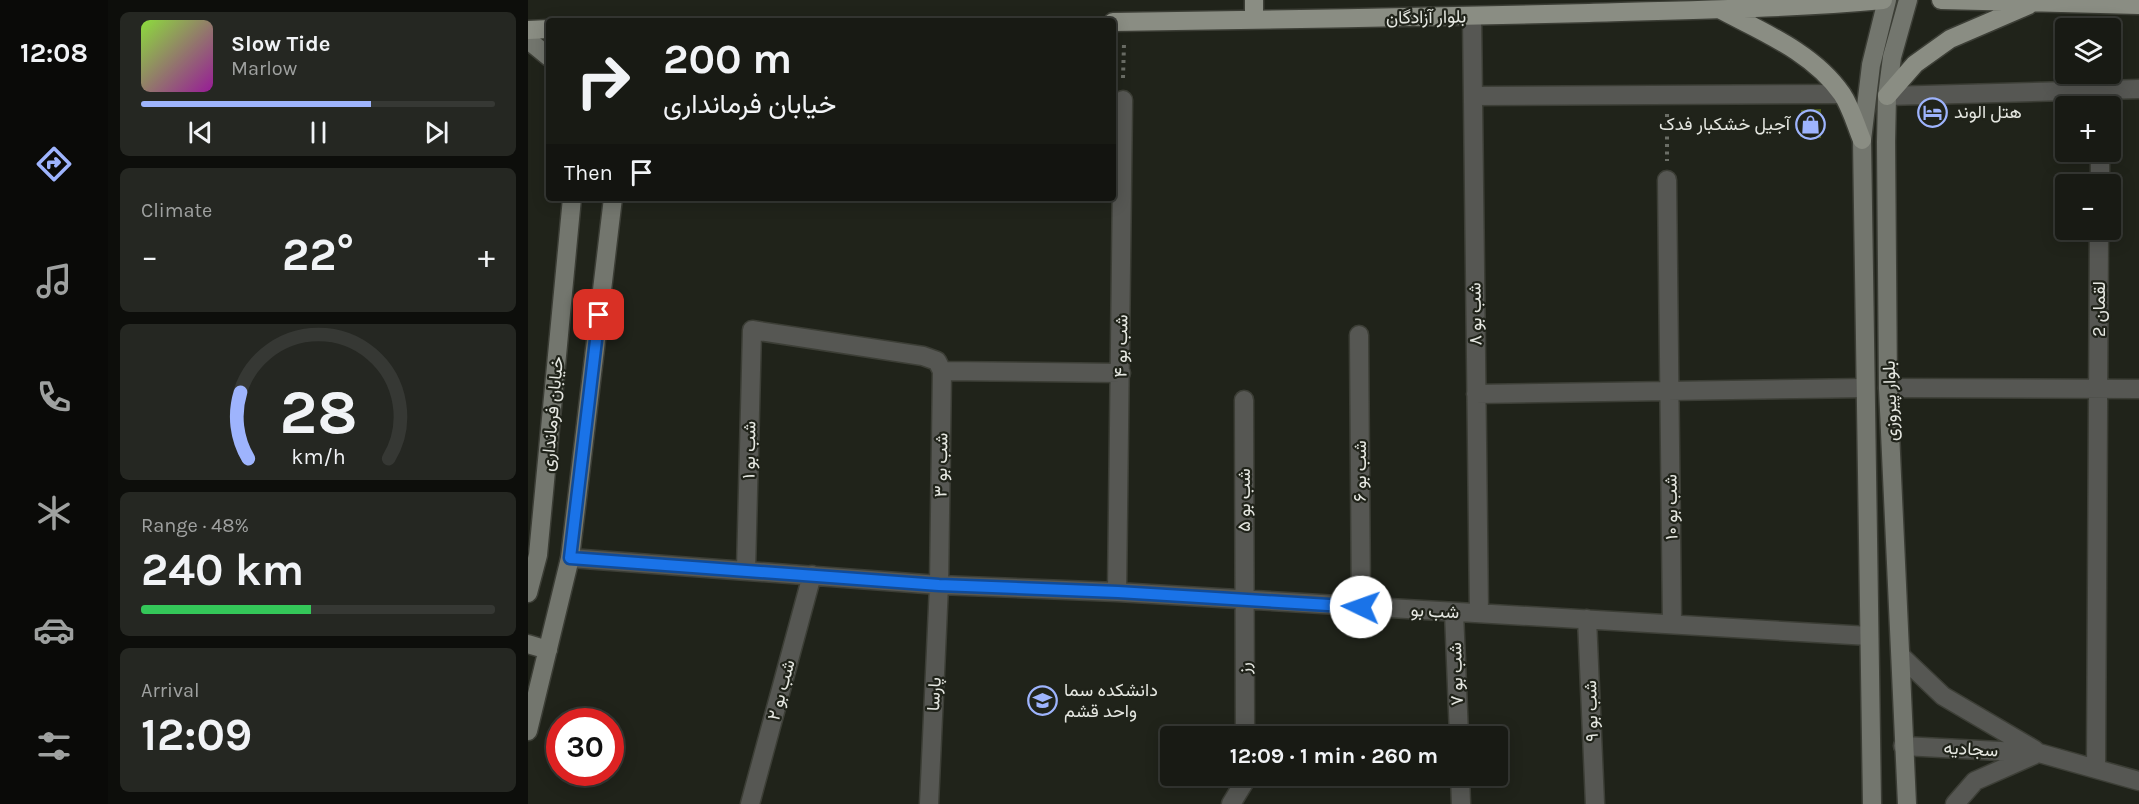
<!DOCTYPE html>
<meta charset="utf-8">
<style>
:root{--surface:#181a14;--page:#252722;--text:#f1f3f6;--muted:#9fa1a0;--line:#363834;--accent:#9eb4fd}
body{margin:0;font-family:Karla,Vazirmatn,sans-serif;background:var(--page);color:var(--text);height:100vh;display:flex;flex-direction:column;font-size:22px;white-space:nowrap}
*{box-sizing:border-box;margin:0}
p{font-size:20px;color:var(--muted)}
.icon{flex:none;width:33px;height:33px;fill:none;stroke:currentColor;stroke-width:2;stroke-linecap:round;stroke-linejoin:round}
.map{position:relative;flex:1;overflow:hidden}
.details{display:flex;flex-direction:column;gap:12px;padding:12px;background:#0d0e0b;width:420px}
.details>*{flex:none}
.top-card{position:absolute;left:18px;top:18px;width:570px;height:183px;border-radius:6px;box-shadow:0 3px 15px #0003,0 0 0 2px var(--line);background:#181a14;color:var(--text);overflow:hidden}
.buttons{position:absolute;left:1527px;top:18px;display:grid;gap:12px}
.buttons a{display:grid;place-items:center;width:66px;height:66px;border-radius:6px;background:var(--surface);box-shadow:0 3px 15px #0003,0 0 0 2px var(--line);font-size:30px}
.speed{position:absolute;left:18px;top:708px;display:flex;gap:12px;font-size:30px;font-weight:700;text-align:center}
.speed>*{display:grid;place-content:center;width:78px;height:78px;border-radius:50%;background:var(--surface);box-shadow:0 3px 15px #0003,0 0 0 2px var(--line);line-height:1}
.speed .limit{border:9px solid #d22;background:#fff;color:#111}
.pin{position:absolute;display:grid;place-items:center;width:51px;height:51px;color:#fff;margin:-26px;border-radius:12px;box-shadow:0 3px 9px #0006}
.me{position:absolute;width:66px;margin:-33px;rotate:273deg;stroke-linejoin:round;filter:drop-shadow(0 0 4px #0008)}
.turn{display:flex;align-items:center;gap:21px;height:126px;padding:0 18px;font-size:27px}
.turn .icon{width:78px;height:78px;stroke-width:2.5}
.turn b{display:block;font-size:42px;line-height:51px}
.then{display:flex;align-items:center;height:57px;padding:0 18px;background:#0003;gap:12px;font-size:22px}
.big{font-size:45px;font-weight:700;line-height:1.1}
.details .widget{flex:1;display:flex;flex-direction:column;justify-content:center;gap:9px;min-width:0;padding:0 21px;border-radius:9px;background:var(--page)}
.details .dial{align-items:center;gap:0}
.dial svg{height:156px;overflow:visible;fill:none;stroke:var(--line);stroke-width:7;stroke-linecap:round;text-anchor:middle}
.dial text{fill:var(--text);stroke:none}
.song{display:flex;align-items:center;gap:18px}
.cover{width:72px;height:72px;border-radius:9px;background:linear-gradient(135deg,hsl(90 70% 55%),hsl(300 70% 35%))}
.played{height:6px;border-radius:3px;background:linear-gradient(90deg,var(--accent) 65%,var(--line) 65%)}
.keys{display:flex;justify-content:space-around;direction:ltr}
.heat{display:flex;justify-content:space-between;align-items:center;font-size:33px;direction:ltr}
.charge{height:9px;border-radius:4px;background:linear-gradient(90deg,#34c759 48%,var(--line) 0)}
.trip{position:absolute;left:632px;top:726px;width:348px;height:60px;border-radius:6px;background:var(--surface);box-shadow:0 3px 15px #0003,0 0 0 2px var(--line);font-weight:700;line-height:60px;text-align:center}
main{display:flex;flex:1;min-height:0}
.tabs{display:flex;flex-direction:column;width:108px;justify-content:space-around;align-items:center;background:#0a0a08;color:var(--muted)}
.tabs .icon{width:42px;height:42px}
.tabs .active{color:var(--accent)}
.tabs b{font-size:27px;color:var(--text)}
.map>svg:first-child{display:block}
.building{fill:#4d5c17}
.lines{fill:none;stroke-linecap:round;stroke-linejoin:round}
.street-casing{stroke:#3c3e36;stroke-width:21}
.secondary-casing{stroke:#3c3e36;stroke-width:21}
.primary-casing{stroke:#3c3e36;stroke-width:21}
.path{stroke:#6b6e66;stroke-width:4;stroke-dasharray:3 4.5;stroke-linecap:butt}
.street{stroke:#565753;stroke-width:18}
.secondary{stroke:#73766e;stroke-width:18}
.primary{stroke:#8a8d83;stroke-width:18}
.route-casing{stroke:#114b97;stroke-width:15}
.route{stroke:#1a73e8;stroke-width:10}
.labels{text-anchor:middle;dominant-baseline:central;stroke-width:4.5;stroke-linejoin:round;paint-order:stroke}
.street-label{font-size:18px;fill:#e5e7e1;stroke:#20231a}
.poi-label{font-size:18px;fill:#e5e7e1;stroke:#20231a;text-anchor:start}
</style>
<main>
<nav class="tabs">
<b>12:08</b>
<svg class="icon active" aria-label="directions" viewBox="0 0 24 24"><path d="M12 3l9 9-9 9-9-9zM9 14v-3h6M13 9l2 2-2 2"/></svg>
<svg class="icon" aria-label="music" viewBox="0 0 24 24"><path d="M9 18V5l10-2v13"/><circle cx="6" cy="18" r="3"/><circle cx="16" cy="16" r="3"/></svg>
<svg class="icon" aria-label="phone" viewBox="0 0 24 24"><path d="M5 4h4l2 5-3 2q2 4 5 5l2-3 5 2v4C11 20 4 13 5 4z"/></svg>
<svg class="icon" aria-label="climate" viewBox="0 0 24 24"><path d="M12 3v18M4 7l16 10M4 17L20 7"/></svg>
<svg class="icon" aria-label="car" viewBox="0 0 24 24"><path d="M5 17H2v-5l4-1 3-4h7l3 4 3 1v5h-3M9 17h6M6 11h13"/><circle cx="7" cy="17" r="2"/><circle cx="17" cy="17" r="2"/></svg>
<svg class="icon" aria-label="filters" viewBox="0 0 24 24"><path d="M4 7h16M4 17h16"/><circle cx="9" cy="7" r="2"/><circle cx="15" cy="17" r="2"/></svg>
</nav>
<section class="details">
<div class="widget">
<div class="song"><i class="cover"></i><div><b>Slow Tide</b><p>Marlow</p></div></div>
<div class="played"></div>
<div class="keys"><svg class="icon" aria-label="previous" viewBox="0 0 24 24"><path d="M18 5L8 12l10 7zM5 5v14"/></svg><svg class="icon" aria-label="pause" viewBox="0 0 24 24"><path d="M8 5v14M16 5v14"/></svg><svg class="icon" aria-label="next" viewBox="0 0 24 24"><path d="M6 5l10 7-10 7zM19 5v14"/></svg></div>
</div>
<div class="widget"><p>Climate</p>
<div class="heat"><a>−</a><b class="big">22°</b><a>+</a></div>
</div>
<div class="widget dial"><svg viewBox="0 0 100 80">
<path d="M14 69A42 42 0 1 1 86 69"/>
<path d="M14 69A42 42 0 0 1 10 35" stroke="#9eb4fd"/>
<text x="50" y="56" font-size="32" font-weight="700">28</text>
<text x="50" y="72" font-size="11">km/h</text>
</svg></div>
<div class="widget"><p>Range · 48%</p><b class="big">240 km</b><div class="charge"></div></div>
<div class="widget"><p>Arrival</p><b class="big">12:09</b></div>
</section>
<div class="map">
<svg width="1611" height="804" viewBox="0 0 1611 804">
<rect width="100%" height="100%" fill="#20231a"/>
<path class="building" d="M1293,109V138L1272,137L1273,110Z"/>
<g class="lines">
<defs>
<path id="street" d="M944,16L951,613
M945,96L1314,94
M1359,96L1611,89
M1139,180L1144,623
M1572,184V156
M831,335L833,607
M414,371L593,373
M1360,388L1611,389
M948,394L1337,388
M716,400L717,736
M42,558L411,585L589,592L1341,636
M218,570L224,330L395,356L409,361L414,371L411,585L401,804
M589,592L595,100
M926,612L931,736
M1059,619L1067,804
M1373,656L1415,696L1507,750
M1375,746L1511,753L1611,781
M1568,768L1571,230
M932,776L933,804
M222,804L284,575
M703,804L717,781V776
M1427,804L1447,781L1506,755"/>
<path id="secondary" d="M0,40L21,57
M0,593L10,555L44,198
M0,644L20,650
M0,731L42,558L85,198
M1344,804L1334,140L1343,65L1359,0
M1379,804L1360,388L1358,142L1359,96L1364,57L1380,0"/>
<path id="primary" d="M726,0V19
M1413,0L1611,5
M1193,10C1235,32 1286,53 1314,94C1323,107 1328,126 1334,140
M585,22C744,20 902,17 1061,13C1159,10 1257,9 1355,0
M0,30L21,29
M1359,96L1387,64L1422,39L1501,5"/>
</defs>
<use href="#street" class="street-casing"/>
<use href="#secondary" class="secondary-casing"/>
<use href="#primary" class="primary-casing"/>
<path class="path" d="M595,78L596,44
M1139,114V161"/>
<use href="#street" class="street"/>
<use href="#secondary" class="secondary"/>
<use href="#primary" class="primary"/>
</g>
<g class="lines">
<defs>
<path id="route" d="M71,315L42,558L411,585L590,592L833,607"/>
</defs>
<use href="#route" class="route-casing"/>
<use href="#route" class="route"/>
</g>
<defs>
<symbol id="hotel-ring" viewBox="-11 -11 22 22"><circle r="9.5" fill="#20231a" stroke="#9eb4fd" stroke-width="1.5"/><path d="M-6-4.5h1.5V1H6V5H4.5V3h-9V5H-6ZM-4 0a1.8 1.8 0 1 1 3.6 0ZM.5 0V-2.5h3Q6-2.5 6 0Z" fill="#9eb4fd"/></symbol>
<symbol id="shop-ring" viewBox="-11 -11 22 22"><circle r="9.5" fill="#20231a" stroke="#9eb4fd" stroke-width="1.5"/><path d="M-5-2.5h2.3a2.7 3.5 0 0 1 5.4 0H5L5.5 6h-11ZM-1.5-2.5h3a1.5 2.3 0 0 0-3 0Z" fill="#9eb4fd"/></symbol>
<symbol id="university-ring" viewBox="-11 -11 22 22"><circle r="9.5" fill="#20231a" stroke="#9eb4fd" stroke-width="1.5"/><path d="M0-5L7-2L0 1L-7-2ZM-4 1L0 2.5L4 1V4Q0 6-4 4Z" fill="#9eb4fd"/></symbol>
</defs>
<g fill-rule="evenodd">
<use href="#hotel-ring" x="1388" y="96" width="33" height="33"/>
<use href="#shop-ring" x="1266" y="108" width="33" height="33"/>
<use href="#university-ring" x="498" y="684" width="33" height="33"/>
</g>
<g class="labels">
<g class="street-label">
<text transform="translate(898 17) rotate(-1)">بلوار آزادگان</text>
<text transform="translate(1571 309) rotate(-90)">لقمان 2</text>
<text transform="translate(947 314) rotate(-91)">شب بو ۸</text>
<text transform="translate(593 346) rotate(-89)">شب بو ۴</text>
<text transform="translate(1362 401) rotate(-92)">بلوار پیروزی</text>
<text transform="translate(24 414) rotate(-85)">خیابان فرمانداری</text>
<text transform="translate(221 450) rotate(-89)">شب بو ۱</text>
<text transform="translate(413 465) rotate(-89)">شب بو ۳</text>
<text transform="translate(832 471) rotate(-90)">شب بو ۶</text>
<text transform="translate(716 500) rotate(-90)">شب بو ۵</text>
<text transform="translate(1143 507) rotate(-91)">شب بو ۱۰</text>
<text transform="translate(907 611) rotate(3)">شب بو</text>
<text transform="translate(716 668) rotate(-90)">رز</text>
<text transform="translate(928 674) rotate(-92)">شب بو ۷</text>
<text transform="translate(253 690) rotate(-75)">شب بو ۲</text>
<text transform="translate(406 694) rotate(-87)">پارسا</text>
<text transform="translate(1063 711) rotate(-92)">شب بو ۹</text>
<text transform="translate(1443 749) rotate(3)">سجادیه</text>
</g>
<g class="poi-label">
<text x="1426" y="112">هتل الوند</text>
<text x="1262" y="124" text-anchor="end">آجیل خشکبار فدک</text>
<text x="536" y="690">دانشکده سما<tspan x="536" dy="21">واحد قشم</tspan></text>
</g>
</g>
</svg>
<div class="buttons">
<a><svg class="icon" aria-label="layers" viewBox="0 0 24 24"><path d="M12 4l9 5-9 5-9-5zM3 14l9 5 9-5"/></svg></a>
<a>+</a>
<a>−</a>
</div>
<div class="speed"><div class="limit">30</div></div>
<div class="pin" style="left:71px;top:315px;background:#d93025"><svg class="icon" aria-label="arrive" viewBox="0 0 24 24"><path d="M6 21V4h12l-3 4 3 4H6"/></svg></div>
<svg class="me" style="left:833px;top:607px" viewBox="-20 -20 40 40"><circle r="19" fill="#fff"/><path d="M0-13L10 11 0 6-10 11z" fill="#1a73e8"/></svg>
<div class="trip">12:09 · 1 min · 260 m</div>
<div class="top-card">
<div class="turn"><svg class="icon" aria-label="right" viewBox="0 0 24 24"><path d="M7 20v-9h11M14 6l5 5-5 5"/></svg><div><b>200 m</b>خیابان فرمانداری</div></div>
<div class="then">Then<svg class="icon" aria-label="arrive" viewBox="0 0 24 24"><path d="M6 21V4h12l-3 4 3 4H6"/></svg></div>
</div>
</div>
</main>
